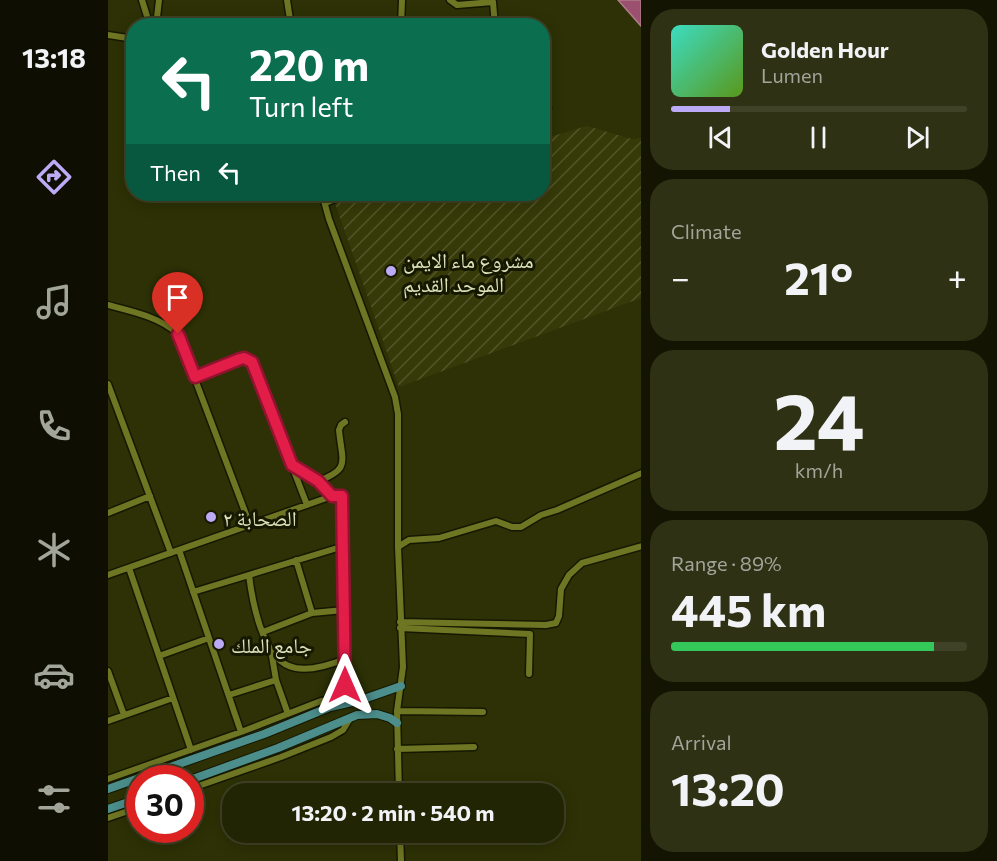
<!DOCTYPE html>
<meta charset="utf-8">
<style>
:root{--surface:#222504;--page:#2e3113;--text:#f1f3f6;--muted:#a2a59a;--line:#3f4226;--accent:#bcaaf6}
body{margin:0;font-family:Commissioner,"Noto Naskh Arabic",sans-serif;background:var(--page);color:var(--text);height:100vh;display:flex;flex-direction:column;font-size:22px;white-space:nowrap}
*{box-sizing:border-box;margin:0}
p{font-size:20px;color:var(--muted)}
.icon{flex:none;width:33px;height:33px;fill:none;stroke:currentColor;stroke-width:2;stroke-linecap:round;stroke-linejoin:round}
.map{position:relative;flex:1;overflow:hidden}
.details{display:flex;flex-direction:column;gap:9px;padding:9px;background:#131402;width:356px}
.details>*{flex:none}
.top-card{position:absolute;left:18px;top:18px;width:424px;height:183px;border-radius:24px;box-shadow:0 3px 15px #0003,0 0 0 2px var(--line);background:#0b6e4f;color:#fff;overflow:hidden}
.speed{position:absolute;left:18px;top:765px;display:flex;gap:12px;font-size:30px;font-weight:700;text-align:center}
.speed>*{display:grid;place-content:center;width:78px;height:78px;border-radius:50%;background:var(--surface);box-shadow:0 3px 15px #0003,0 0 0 2px var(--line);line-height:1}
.speed .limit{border:9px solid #d22;background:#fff;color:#111}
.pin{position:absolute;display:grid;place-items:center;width:51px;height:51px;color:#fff;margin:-62px -26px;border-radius:50% 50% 50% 0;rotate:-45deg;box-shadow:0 0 6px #0007}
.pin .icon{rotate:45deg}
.me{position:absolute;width:66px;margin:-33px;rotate:0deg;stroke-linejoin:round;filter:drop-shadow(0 0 4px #0008)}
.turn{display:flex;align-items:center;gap:21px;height:126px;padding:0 24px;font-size:27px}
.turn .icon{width:78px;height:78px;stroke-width:2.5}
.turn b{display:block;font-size:42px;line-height:51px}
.then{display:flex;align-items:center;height:57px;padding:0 24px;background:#0003;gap:12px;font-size:22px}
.big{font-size:45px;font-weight:700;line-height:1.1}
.details .card{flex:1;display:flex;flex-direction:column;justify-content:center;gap:9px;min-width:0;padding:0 21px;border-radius:24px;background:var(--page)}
.details .dial{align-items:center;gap:0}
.dial b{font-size:78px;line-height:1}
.song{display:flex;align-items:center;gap:18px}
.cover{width:72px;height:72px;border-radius:9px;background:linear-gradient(135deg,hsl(170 70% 55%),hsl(90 70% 35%))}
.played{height:6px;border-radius:3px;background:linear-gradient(90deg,var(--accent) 20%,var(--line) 20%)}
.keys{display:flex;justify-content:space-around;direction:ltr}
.heat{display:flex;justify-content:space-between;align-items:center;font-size:33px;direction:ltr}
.charge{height:9px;border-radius:4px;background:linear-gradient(90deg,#34c759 89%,var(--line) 0)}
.trip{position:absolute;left:114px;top:783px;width:342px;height:60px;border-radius:24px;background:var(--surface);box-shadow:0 3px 15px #0003,0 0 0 2px var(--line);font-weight:700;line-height:60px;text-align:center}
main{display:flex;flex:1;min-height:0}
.tabs{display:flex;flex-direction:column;width:108px;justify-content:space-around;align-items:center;background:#0e0f02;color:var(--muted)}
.tabs .icon{width:42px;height:42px}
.tabs .selected{color:var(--accent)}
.tabs b{font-size:27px;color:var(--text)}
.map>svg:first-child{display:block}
.industrial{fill:url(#industrial-furrows)}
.water{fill:#9b506f;stroke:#ae7c86;stroke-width:1.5}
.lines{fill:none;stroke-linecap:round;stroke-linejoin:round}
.minor-casing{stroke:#161801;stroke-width:9}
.major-casing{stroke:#161801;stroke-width:10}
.minor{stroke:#6e7623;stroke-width:6}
.major{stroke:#4b8e8c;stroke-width:8}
.route-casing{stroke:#92132f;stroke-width:15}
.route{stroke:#e11d48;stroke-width:10}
.poi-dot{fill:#bcaaf6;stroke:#161800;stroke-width:2}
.labels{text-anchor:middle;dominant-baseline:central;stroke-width:6;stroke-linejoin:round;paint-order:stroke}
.poi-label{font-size:21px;fill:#dce3bb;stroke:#161800;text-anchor:start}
</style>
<main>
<nav class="tabs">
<b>13:18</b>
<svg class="icon selected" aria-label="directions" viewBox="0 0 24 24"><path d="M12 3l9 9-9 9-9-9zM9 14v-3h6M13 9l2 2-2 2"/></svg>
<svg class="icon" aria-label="music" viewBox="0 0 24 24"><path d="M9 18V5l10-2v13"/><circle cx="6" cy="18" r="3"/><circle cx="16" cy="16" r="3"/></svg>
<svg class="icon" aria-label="phone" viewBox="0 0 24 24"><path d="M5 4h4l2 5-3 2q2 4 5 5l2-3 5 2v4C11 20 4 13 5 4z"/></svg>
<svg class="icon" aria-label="climate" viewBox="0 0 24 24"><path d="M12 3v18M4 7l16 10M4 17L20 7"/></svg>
<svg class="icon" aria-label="car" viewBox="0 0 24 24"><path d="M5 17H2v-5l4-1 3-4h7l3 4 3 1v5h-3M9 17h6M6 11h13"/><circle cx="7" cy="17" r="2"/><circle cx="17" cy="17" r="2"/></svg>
<svg class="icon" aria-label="filters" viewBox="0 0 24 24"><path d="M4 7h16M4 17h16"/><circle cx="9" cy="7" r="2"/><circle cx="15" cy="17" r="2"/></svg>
</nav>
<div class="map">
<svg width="534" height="861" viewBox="0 0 534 861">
<defs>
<pattern id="industrial-furrows" width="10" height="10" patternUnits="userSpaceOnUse" patternTransform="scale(1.5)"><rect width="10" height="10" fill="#363a08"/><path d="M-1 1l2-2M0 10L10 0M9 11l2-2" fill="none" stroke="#52562a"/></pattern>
</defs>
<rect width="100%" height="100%" fill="#2d3105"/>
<path class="industrial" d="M479,126L524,139L533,138V298L291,387L227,203L257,194H435V139Z"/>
<path class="water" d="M510,0H533V26Z"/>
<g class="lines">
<defs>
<path id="minor" d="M34,0L42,26
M179,0L183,26
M342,0L349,5L385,2L387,26
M48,26L51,0
M293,26L294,0
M0,35L26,39
M435,95L440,108
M214,194L221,219L287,397L290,414V547
M217,203L240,194
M0,305C23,311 52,317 70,334L142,525
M86,377L132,359H136L144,362L199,505
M0,384L63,553
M184,466L210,481L224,496
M210,481C243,469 234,462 231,430L233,425L237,422
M0,513L42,496
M71,550L133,732
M188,560L204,613
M21,568L83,750
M0,575L224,496H233L235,498L237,703
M141,575C144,600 154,656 181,666C197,673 222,665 237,659
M85,592L236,546
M292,622L438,625L448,623L451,616L453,589L461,575L474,563L534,546
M292,628L422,634L421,674
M155,632L204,613L236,610
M51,656L101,638
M0,671L16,715
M168,680L180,714
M121,695L168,680L163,650
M289,711L375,712
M0,721L65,698
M289,749L366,747
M0,779L133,732L213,701L222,700L229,705
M82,789L173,757L223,737L235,730L243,717
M291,794L289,711L295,667L290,547L301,540L331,538L388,521L404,527H413L433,515L449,510L534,473
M0,818L32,807
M292,832L293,861"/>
<path id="major" d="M82,780L170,748L249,715L269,714L282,718L289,723
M0,789L156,734L222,707L253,700L293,686
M0,809L32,798"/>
</defs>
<use href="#minor" class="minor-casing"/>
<use href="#major" class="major-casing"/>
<use href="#minor" class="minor"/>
<use href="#major" class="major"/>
</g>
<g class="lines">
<defs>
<path id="route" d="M70,334L87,377L132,359L136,358L144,362L184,465L210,481L224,496H234L237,685"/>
</defs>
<use href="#route" class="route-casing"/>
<use href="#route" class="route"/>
</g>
<g class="poi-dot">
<circle cx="283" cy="271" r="6"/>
<circle cx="103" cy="517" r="6"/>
<circle cx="111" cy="644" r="6"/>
</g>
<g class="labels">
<g class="poi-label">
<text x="295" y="259">مشروع ماء الايمن<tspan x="295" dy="24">الموحد القديم</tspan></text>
<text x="115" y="517">الصحابة ٢</text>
<text x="123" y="644">جامع الملك</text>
</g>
</g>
</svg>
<div class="speed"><div class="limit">30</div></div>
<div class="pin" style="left:70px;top:334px;background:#d93025"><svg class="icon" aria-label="arrive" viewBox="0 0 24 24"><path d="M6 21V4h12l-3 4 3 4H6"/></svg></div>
<svg class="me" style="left:237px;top:685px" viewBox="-20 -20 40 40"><path d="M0-17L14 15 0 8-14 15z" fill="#e11d48" stroke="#fff" stroke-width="4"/></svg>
<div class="trip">13:20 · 2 min · 540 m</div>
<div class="top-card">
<div class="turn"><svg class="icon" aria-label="left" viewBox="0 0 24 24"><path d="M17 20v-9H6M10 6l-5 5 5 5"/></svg><div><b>220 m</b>Turn left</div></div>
<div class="then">Then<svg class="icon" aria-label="left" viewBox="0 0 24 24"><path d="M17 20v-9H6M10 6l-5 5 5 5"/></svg></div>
</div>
</div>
<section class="details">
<div class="card">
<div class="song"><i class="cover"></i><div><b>Golden Hour</b><p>Lumen</p></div></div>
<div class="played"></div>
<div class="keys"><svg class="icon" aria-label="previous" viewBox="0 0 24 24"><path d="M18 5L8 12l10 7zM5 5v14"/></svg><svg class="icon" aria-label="pause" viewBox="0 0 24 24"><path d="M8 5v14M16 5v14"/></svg><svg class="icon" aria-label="next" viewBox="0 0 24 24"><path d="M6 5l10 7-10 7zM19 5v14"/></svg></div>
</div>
<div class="card"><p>Climate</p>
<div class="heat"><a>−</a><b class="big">21°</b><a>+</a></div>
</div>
<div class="card dial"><b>24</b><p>km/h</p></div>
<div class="card"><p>Range · 89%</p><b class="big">445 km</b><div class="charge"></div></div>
<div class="card"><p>Arrival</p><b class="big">13:20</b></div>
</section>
</main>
